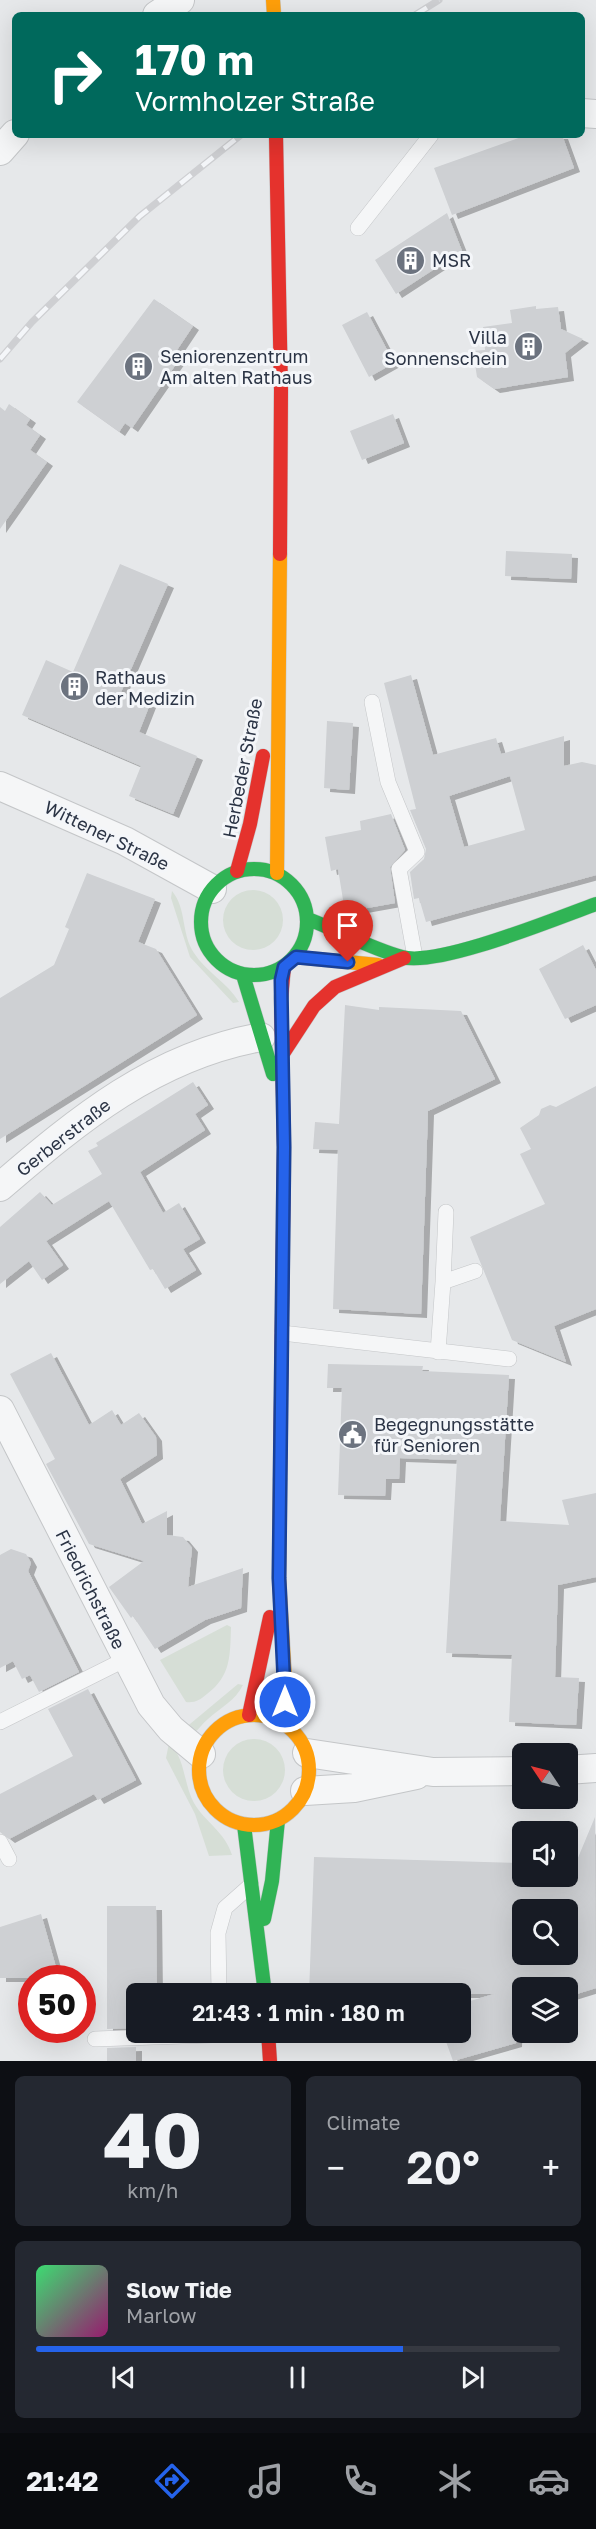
<!DOCTYPE html>
<meta charset="utf-8">
<style>
:root{--surface:#171b24;--page:#242831;--text:#f1f3f6;--muted:#9ea1a6;--line:#363941;--accent:#2563eb}
body{margin:0;font-family:"Golos Text",sans-serif;background:var(--page);color:var(--text);height:100vh;display:flex;flex-direction:column;font-size:22px;white-space:nowrap}
*{box-sizing:border-box;margin:0}
p{font-size:20px;color:var(--muted)}
.icon{flex:none;width:33px;height:33px;fill:none;stroke:currentColor;stroke-width:2;stroke-linecap:round;stroke-linejoin:round}
.map{position:relative;height:2061px;overflow:hidden}
.sheet{display:flex;flex-direction:column;gap:15px;padding:15px;background:#0d0f14;flex:1}
.sheet>*{flex:none}
.guide{position:absolute;left:12px;top:12px;width:573px;height:126px;border-radius:9px;box-shadow:0 6px 24px #0002;background:#00695c;color:#fff;overflow:hidden}
.needle{width:39px;rotate:305deg}
.buttons{position:absolute;left:512px;top:1743px;display:grid;gap:12px}
.buttons a{display:grid;place-items:center;width:66px;height:66px;border-radius:9px;background:var(--surface);box-shadow:0 6px 24px #0002;font-size:30px}
.speed{position:absolute;left:18px;top:1965px;display:flex;gap:12px;font-size:30px;font-weight:700;text-align:center}
.speed>*{display:grid;place-content:center;width:78px;height:78px;border-radius:50%;background:var(--surface);box-shadow:0 6px 24px #0002;line-height:1}
.speed .limit{border:9px solid #d22;background:#fff;color:#111}
.pin{position:absolute;display:grid;place-items:center;width:51px;height:51px;color:#fff;margin:-62px -26px;border-radius:50% 50% 50% 0;rotate:-45deg;box-shadow:0 0 6px #0007}
.pin .icon{rotate:45deg}
.me{position:absolute;width:66px;margin:-33px;rotate:0deg;stroke-linejoin:round;filter:drop-shadow(0 0 4px #0008)}
.turn{display:flex;align-items:center;gap:21px;height:126px;padding:0 24px;font-size:27px}
.turn .icon{width:78px;height:78px;stroke-width:2.5}
.turn b{display:block;font-size:42px;line-height:51px}
.big{font-size:45px;font-weight:600;line-height:1.1}
.sheet .widget{flex:1;display:flex;flex-direction:column;justify-content:center;gap:9px;min-width:0;padding:0 21px;border-radius:9px;background:var(--page)}
.sheet .dial{align-items:center;gap:0}
.dial b{font-size:78px;line-height:1}
.song{display:flex;align-items:center;gap:18px}
.cover{width:72px;height:72px;border-radius:9px;background:linear-gradient(135deg,hsl(140 70% 55%),hsl(320 70% 35%))}
.played{height:6px;border-radius:3px;background:linear-gradient(90deg,var(--accent) 70%,var(--line) 70%)}
.keys{display:flex;justify-content:space-around;direction:ltr}
.heat{display:flex;justify-content:space-between;align-items:center;font-size:33px;direction:ltr}
.sheet .tiles{flex:1;display:grid;gap:15px;grid-template-columns:1fr 1fr}
.widget:last-child{grid-column:span 2}
.trip{position:absolute;left:126px;top:1983px;width:345px;height:60px;border-radius:9px;background:var(--surface);box-shadow:0 6px 24px #0002;font-weight:600;line-height:60px;text-align:center}
.dock{display:flex;height:96px;justify-content:space-around;align-items:center;background:#090b0e;color:var(--muted)}
.dock .icon{width:42px;height:42px}
.dock .active{color:var(--accent)}
.dock b{font-size:27px;color:var(--text)}
.map>svg:first-child{display:block}
.green{fill:#d6ded6}
.building{fill:#ced0d3;fill-rule:evenodd;filter:url(#shadow)}
.lines{fill:none;stroke-linecap:round;stroke-linejoin:round}
.lane-casing{stroke:#c4c6c8;stroke-width:16}
.street-casing{stroke:#c4c6c8;stroke-width:30}
.fast-casing{stroke:#c4c6c8;stroke-width:15}
.slow-casing{stroke:#c4c6c8;stroke-width:15}
.jam-casing{stroke:#c4c6c8;stroke-width:15}
.lane{stroke:#f5f6f7;stroke-width:15}
.street{stroke:#f5f6f7;stroke-width:28}
.fast{stroke:#30b455;stroke-width:14}
.slow{stroke:#ff9f0a;stroke-width:14}
.jam{stroke:#e5322d;stroke-width:14}
.rail-casing{stroke:#cecfd2;stroke-width:7}
.rail{stroke:#f4f6f9;stroke-width:4.5;stroke-dasharray:14;stroke-linecap:butt}
.route-casing{stroke:#184099;stroke-width:15}
.route{stroke:#2563eb;stroke-width:10}
.labels{text-anchor:middle;dominant-baseline:central;stroke-width:6;stroke-linejoin:round;paint-order:stroke}
.poi-label{font-size:18px;fill:#2b3445;stroke:#f4f6f9;text-anchor:start}
.street-label{font-size:18px;fill:#2b3445;stroke:#f4f6f9}
</style>
<div class="map">
<svg width="596" height="2061" viewBox="0 0 596 2061">
<defs>
<filter id="shadow"><feDropShadow dx="6" dy="4" stdDeviation="0" flood-color="#0004"/></filter>
</defs>
<rect width="100%" height="100%" fill="#e6e8ea"/>
<path class="green" d="M223 920a30 30 0 1 1 60 0a30 30 0 1 1-60 0Z
M172,891C187,909 181,934 194,953C206,972 227,982 239,1002L233,1003L190,957L171,898Z
M227,1625L231,1627C230,1656 231,1676 207,1694C200,1700 195,1703 186,1702L160,1660Z
M238,1684L243,1685C235,1701 221,1707 208,1719C203,1723 199,1729 194,1733L184,1729Z
M223 1770a31 31 0 1 1 62 0a31 31 0 1 1-62 0Z
M169,1743C186,1759 183,1783 194,1803C205,1822 225,1832 232,1855L209,1856L195,1814L166,1758Z"/>
<path class="building" d="M527,135H562L574,168L452,215L434,168Z
M447,213L462,251L396,294L375,260Z
M154,299L193,326L177,350L183,354L132,428L125,423L119,432L77,402Z
M536,306V309L558,307L561,329L583,339L565,353L568,377L494,389L477,377L473,351L485,350L483,327L512,323L510,310Z
M367,312L394,363L369,377L342,325Z
M9,404L30,419L26,425L40,435L30,450L47,462L0,529V407L5,411Z
M393,414L404,443L362,460L350,431Z
M506,551L572,554L571,579L505,576Z
M120,564L168,584L121,692L150,704L139,732L197,756L173,814L129,796L141,766L22,715L46,660L73,672Z
M411,675L433,755L496,738L501,754L564,736V766L582,762L596,765V875L426,922L419,898L414,899L410,872L424,859L426,849L410,810L416,809L384,683ZM510,776L525,830L464,847L449,796Z
M327,721L353,723L349,790L324,788Z
M391,814L405,850L390,867L395,903L345,912L338,869L331,871L325,837L361,830L360,821Z
M87,873L155,899L138,942L156,949L197,1015L0,1139V998L54,965L69,929L65,927Z
M583,945L596,970V1005L565,1019L539,969Z
M345,1005L379,1010V1007L461,1011L495,1079L428,1111L421,1314L333,1309L338,1150L313,1149L315,1122L339,1124Z
M193,1082L208,1105L195,1114L205,1130L140,1172L163,1213L179,1203L200,1239L183,1249L196,1270L165,1289L153,1269L150,1270L109,1201L46,1241L63,1265L42,1280L29,1261L0,1284V1227L40,1192L52,1205L102,1174L88,1151L98,1146L96,1143Z
M596,1086V1309L554,1326L566,1362L512,1340L470,1237L545,1204L520,1154L531,1149L520,1128L539,1115L541,1109L550,1105L556,1107Z
M51,1353L89,1425L112,1410L121,1425L139,1413L156,1437L157,1455L120,1479L142,1524L167,1511V1535L183,1537L192,1548L188,1587L243,1568L241,1608L205,1620L155,1649L133,1616L131,1618L109,1587L144,1561L89,1544L46,1464L55,1459L10,1374Z
M328,1364L423,1366L422,1371L509,1375L500,1521L569,1525L562,1500L596,1493V1577L558,1585L555,1677L579,1678L576,1725L509,1722L512,1655L446,1653L457,1460L400,1458L399,1479H386L385,1496L338,1495L342,1388H327Z
M11,1549L26,1554L31,1563L28,1571L79,1672L39,1692L30,1675L22,1679L13,1661L0,1668V1555Z
M88,1689L136,1780L98,1800L94,1794L9,1839L0,1832V1794L73,1756L48,1709Z
M595,1817L596,1988L567,1997V1988H518L516,2043L453,2061L444,2036L429,2035V2032H460V2004L494,1994H309L314,1857L521,1863L522,1876H567V1868L575,1865ZM522,1910H567V1954H522Z
M107,1906H156L157,1994H136V2028L107,2029Z
M41,1914L59,1978H0V1927Z
M136,2047V2061H107V2048Z"/>
<g class="lines">
<defs>
<path id="lane" d="M358,228L431,135
M372,702L388,782L417,852L399,869L415,957
M443,1282L446,1212
M282,1333L509,1359
M438,1352L443,1282L475,1271
M0,1722L126,1659
M0,1842L9,1859
M219,1994L218,1933L225,1908L251,1885
M95,2039L268,2033"/>
<path id="street" d="M157,15L180,0
M582,113L596,114
M0,151L15,134
M0,786L125,841L212,889
M0,1187C79,1119 155,1056 261,1037
M0,1410L151,1705L171,1729L201,1754
M307,1753L433,1772L522,1771
M567,1770L596,1768
M305,1791L354,1788L416,1775"/>
<path id="fast" d="M201 922a53 53 0 1 1 106 0a53 53 0 1 1-106 0Z
M308,919C339,931 370,948 402,957C439,967 557,918 596,904
M243,975L273,1074
M244,1825L265,1994
M264,1919L272,1881L278,1820"/>
<path id="slow" d="M273,0L274,15
M277,873L280,554
M296,957L378,965
M280,1479L279,1578L285,1680L284,1724
M199 1770a55 55 0 1 1 110 0a55 55 0 1 1-110 0Z"/>
<path id="jam" d="M276,135L281,390L280,554
M237,871L250,824L263,756
M284,1052L314,1006L335,987L404,958
M280,1479L284,1147L281,999L284,967
M249,1715L270,1617
M268,2032L270,2061"/>
</defs>
<use href="#lane" class="lane-casing"/>
<use href="#street" class="street-casing"/>
<use href="#fast" class="fast-casing"/>
<use href="#slow" class="slow-casing"/>
<use href="#jam" class="jam-casing"/>
<use href="#lane" class="lane"/>
<use href="#street" class="street"/>
<use href="#fast" class="fast"/>
<use href="#slow" class="slow"/>
<use href="#jam" class="jam"/>
<defs>
<path id="rail" d="M415,15L439,0
M0,359L32,322L140,216L241,135"/>
</defs>
<use href="#rail" class="rail-casing"/>
<use href="#rail" class="rail"/>
</g>
<g class="lines">
<defs>
<path id="route" d="M285,1702L279,1578L284,1147L281,980L284,967L296,957L348,962"/>
</defs>
<use href="#route" class="route-casing"/>
<use href="#route" class="route"/>
</g>
<defs>
<symbol id="building-disc" viewBox="-11 -11 22 22"><circle r="9.5" fill="#6c737f" stroke="#f4f6f9"/><path d="M-4-6H4V6H1V3H-1V6H-4ZM-2.5-4.3h1.7v1.8h-1.7ZM.8-4.3h1.7v1.8H.8ZM-2.5-1h1.7V.8h-1.7ZM.8-1h1.7V.8H.8Z" fill="#fff"/></symbol>
<symbol id="civic-disc" viewBox="-11 -11 22 22"><circle r="9.5" fill="#6c737f" stroke="#f4f6f9"/><path d="M-.6-6.5H3V-4.5H.6V-3L4-1V1h2V6H-6V1h2V-1L-.6-3ZM-1.2 2.5V6h2.4V2.5Z" fill="#fff"/></symbol>
</defs>
<g fill-rule="evenodd">
<use href="#building-disc" x="394" y="244" width="33" height="33"/>
<use href="#building-disc" x="512" y="330" width="33" height="33"/>
<use href="#building-disc" x="122" y="350" width="33" height="33"/>
<use href="#building-disc" x="58" y="670" width="33" height="33"/>
<use href="#civic-disc" x="336" y="1418" width="33" height="33"/>
</g>
<g class="labels">
<g class="poi-label">
<text x="432" y="260">MSR</text>
<text x="507" y="337" text-anchor="end">Villa<tspan x="507" dy="21">Sonnenschein</tspan></text>
<text x="160" y="356">Seniorenzentrum<tspan x="160" dy="21">Am alten Rathaus</tspan></text>
<text x="95" y="677">Rathaus<tspan x="95" dy="21">der Medizin</tspan></text>
<text x="374" y="1424">Begegnungsstätte<tspan x="374" dy="21">für Senioren</tspan></text>
</g>
<g class="street-label">
<text transform="translate(242 768) rotate(-79)">Herbeder Straße</text>
<text transform="translate(107 835) rotate(26)">Wittener Straße</text>
<text transform="translate(63 1137) rotate(-38)">Gerberstraße</text>
<text transform="translate(91 1589) rotate(63)">Friedrichstraße</text>
</g>
</g>
</svg>
<div class="buttons">
<a><svg class="needle" viewBox="-14 -14 28 28"><path d="M0-13l5 13h-10z" fill="#e53935"/><path d="M0 13l5-13h-10z" fill="#9ea1a6"/></svg></a>
<a><svg class="icon" aria-label="sound" viewBox="0 0 24 24"><path d="M4 9h4l5-4v14l-5-4H4zM17 9q2 3 0 6"/></svg></a>
<a><svg class="icon" aria-label="search" viewBox="0 0 24 24"><circle cx="10" cy="10" r="6"/><path d="M15 15l6 6"/></svg></a>
<a><svg class="icon" aria-label="layers" viewBox="0 0 24 24"><path d="M12 4l9 5-9 5-9-5zM3 14l9 5 9-5"/></svg></a>
</div>
<div class="speed"><div class="limit">50</div></div>
<div class="pin" style="left:348px;top:962px;background:#d93025"><svg class="icon" aria-label="arrive" viewBox="0 0 24 24"><path d="M6 21V4h12l-3 4 3 4H6"/></svg></div>
<svg class="me" style="left:285px;top:1702px" viewBox="-20 -20 40 40"><circle r="17" fill="#2563eb" stroke="#fff" stroke-width="3"/><path d="M0-11L8 9 0 5-8 9z" fill="#fff"/></svg>
<div class="trip">21:43 · 1 min · 180 m</div>
<div class="guide">
<div class="turn"><svg class="icon" aria-label="right" viewBox="0 0 24 24"><path d="M7 20v-9h11M14 6l5 5-5 5"/></svg><div><b>170 m</b>Vormholzer Straße</div></div>
</div>
</div>
<section class="sheet">
<div class="tiles">
<div class="widget dial"><b>40</b><p>km/h</p></div>
<div class="widget"><p>Climate</p>
<div class="heat"><a>−</a><b class="big">20°</b><a>+</a></div>
</div>
<div class="widget">
<div class="song"><i class="cover"></i><div><b>Slow Tide</b><p>Marlow</p></div></div>
<div class="played"></div>
<div class="keys"><svg class="icon" aria-label="previous" viewBox="0 0 24 24"><path d="M18 5L8 12l10 7zM5 5v14"/></svg><svg class="icon" aria-label="pause" viewBox="0 0 24 24"><path d="M8 5v14M16 5v14"/></svg><svg class="icon" aria-label="next" viewBox="0 0 24 24"><path d="M6 5l10 7-10 7zM19 5v14"/></svg></div>
</div>
</div>
</section>
<nav class="dock">
<b>21:42</b>
<svg class="icon active" aria-label="directions" viewBox="0 0 24 24"><path d="M12 3l9 9-9 9-9-9zM9 14v-3h6M13 9l2 2-2 2"/></svg>
<svg class="icon" aria-label="music" viewBox="0 0 24 24"><path d="M9 18V5l10-2v13"/><circle cx="6" cy="18" r="3"/><circle cx="16" cy="16" r="3"/></svg>
<svg class="icon" aria-label="phone" viewBox="0 0 24 24"><path d="M5 4h4l2 5-3 2q2 4 5 5l2-3 5 2v4C11 20 4 13 5 4z"/></svg>
<svg class="icon" aria-label="climate" viewBox="0 0 24 24"><path d="M12 3v18M4 7l16 10M4 17L20 7"/></svg>
<svg class="icon" aria-label="car" viewBox="0 0 24 24"><path d="M5 17H2v-5l4-1 3-4h7l3 4 3 1v5h-3M9 17h6M6 11h13"/><circle cx="7" cy="17" r="2"/><circle cx="17" cy="17" r="2"/></svg>
</nav>
